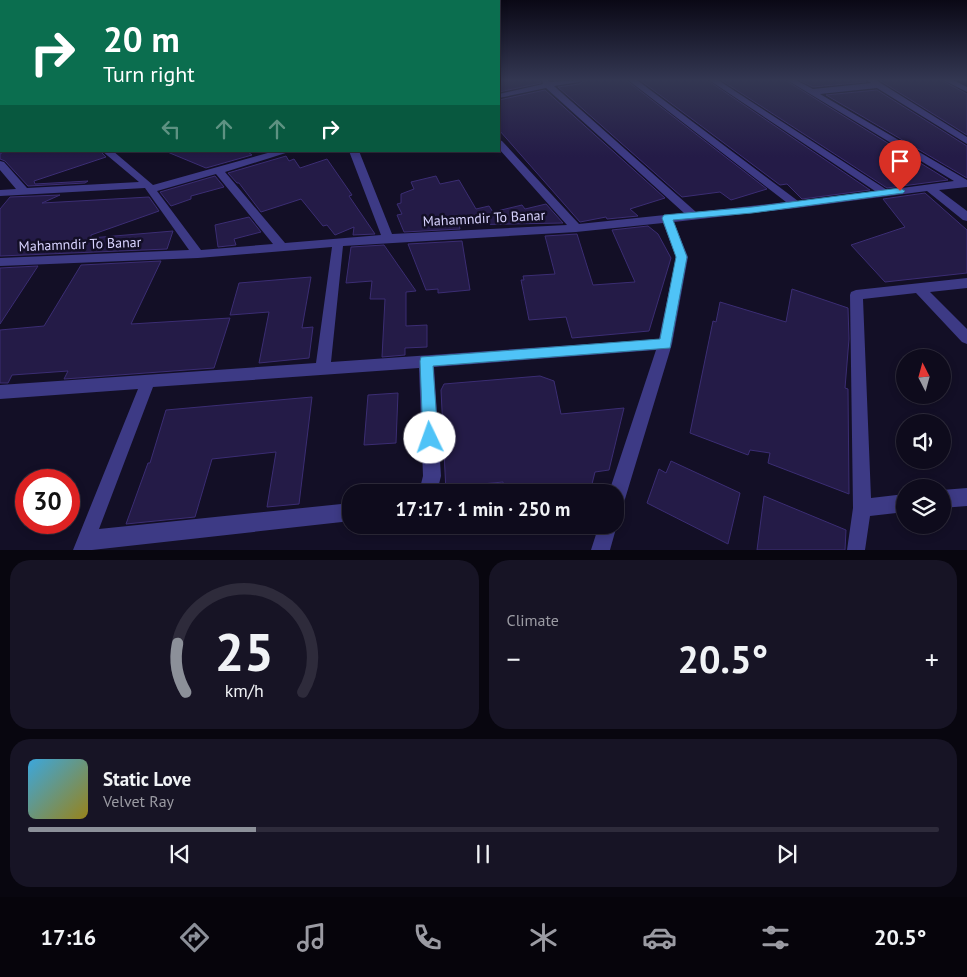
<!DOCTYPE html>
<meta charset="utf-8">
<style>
:root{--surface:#0e0b1c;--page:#171425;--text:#f1f3f6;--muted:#9b9ba3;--line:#2e2b3b;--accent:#8c9099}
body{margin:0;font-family:"PT Sans",sans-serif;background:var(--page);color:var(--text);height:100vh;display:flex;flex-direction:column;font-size:19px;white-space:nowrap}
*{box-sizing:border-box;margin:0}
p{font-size:16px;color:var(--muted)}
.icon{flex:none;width:28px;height:28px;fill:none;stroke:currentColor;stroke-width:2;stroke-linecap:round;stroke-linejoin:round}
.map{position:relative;height:550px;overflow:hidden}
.sheet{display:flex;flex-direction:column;gap:10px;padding:10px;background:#08060f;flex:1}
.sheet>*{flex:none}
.top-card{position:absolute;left:0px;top:0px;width:500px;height:152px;box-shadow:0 2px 8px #0003,0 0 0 1px var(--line);background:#0b6e4f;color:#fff;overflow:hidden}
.needle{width:32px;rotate:354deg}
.tools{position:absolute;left:896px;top:349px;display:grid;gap:10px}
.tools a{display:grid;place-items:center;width:55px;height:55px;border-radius:50%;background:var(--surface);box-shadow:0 2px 8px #0003,0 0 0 1px var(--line);font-size:25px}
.speed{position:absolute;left:15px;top:469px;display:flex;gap:10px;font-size:25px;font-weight:700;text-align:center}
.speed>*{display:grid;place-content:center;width:65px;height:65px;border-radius:50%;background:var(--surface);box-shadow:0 2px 8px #0003,0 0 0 1px var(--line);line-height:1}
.speed .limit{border:8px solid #d22;background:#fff;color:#111}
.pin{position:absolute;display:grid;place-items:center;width:42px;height:42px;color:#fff;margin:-51px -21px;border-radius:50% 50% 50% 0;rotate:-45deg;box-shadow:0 0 5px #0007}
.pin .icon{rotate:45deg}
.me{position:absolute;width:55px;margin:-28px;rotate:357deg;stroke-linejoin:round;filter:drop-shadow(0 0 4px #0008)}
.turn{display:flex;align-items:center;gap:18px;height:105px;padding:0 20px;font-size:22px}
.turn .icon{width:65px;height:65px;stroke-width:2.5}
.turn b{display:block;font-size:35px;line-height:42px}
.lanes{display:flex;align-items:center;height:48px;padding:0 20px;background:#0003;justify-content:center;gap:25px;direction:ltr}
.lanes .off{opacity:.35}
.big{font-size:38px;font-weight:700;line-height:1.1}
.sheet .widget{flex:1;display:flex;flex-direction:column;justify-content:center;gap:8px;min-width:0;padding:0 18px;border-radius:20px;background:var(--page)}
.sheet .dial{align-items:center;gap:0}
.dial svg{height:130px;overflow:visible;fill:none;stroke:var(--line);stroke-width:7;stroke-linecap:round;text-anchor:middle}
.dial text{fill:var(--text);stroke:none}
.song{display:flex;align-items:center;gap:15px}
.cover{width:60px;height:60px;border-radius:8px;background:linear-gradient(135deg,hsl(200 70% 55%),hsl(50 70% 35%))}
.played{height:5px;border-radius:2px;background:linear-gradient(90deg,var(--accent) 25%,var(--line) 25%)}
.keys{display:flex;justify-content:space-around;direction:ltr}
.heat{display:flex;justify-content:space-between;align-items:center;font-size:28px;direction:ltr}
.sheet .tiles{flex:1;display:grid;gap:10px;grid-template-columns:1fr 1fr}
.widget:last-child{grid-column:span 2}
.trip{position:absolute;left:342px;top:484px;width:282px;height:50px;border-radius:20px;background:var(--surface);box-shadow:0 2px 8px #0003,0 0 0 1px var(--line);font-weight:700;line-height:50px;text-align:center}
.dock{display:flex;height:80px;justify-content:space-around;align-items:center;background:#06040b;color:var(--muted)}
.dock .icon{width:35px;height:35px}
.dock .selected{color:var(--accent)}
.dock b{font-size:22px;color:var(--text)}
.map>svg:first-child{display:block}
.building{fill:#241b47;stroke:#3b2d73}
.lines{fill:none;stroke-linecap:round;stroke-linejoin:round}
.street{fill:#3d3a85;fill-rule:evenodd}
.route{fill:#4fc3f7;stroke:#337fa1}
.labels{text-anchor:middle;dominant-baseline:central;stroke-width:5;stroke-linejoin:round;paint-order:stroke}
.street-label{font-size:14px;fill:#d9d4ff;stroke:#130f26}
</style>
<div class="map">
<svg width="967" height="550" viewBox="0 0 967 550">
<rect width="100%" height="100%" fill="#130f26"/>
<path class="building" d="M499,80H540L541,83L499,92Z
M585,80H626L767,189L731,200L720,192L682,197L558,87L579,84Z
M640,80H707L870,190L802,199L787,184L780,185Z
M721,80H785L948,180L887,188Z
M799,80H865L866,82L813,87Z
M879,80H941L967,94V135Z
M545,90L665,198L630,209L638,216L607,219L606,217L580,222L499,130V100Z
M877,90L967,146V178L826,95Z
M5,151H100L106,157L34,181L35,184L88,181L85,183L28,186L5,161L0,159V154Z
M165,151H238L248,152L252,155L206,168Z
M286,156L289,161L294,159L300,168L327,159L352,195L349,196L375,234L353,235L354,227L335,235L327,225L323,226L301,199L261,212L239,183H237L228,173Z
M215,176L224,187L191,196V199L171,206L160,192Z
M436,176L440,184L459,180L476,209L489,206L493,212L522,205L525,209L546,204L563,223L459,225L460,229L404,232L397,215L402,214L397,204L401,203V194L414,189L411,182Z
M925,193L967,230V273L885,282L851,245L905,227L883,199Z
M60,195L42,203L149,197L159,211L91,235V238L173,231L167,249L0,256V209L10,197Z
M249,217L261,232L234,239L236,245L218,247L215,225Z
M648,226L658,234L671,258L649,331L572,338L566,317L529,320L521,280H524L523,276L555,274L545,236L577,234L593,285L635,282L612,230Z
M462,241L470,290L438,293V289L426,290L408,244Z
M384,245L416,291L406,292V326L427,325V347L405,348V355L382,357L385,299H370L372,281L346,283L351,247Z
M161,261L131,324L230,318L214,368L64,379L68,371L12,375L8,383H0V330L44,326L81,265Z
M38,266L0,324V268Z
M311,277L302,328L313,327L309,358L259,363L269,312L230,315L239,283Z
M792,289L848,308L849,339L845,388L848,389L849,494L768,463L770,453L750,450L748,455L690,433L713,321L716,322L720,302L786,322Z
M540,376L554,381L561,414L624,408L609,470L595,472L590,492H504L503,482L471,485L468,492H446L441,390L444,384Z
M398,393L396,443L364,445L368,395Z
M312,397L299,504L267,507L276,452L212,459L195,517L126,524L148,463H150L166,410Z
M671,461L740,493L728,544L647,503L659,469L666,473Z
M764,496L846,530L845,550H757Z"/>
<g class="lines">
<path class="street" d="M542,80H548L550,82L583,80L579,82L554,86L696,212L786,202L628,80H637L798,201L875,191L709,80H718L887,190L954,181L787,80H796L813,89L871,83L867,80H876L967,137V144L877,88L820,94L967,180V187L939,190L967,211V221L963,220L927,191L797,208L674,222L688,257L672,344L625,499L622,505L616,508V492H609L656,350L434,367L441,476L437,492H419L423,476L419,368L153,387L99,529L351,503V521L92,550H73L138,389L0,399V385L316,363L332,247L198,258L0,266V258L189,250L145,188L0,196V190L16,189L0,170V161L4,162L27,188L139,182L102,151H113L153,185L275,151H292L225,172L285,243L381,235L349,151H359L392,234L567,225L499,149V140L502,141L579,224L684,213L546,88L499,98V94L543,84ZM216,174L273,244L201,250L157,191ZM663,223L676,257L659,339L331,362L343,246L576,232Z
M943,80H953L967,87V92Z
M0,84H1V88H0Z
M0,113H1V119H0Z
M0,145L3,151L0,152Z
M967,278V288L930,292L967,329V344L962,342L916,293L863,299L871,498L905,494V512L870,516L865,550H847L853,508L850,295L851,292L856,290Z
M967,488V506L942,508V490Z
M616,523L617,525L610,550H591L599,525H616Z"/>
</g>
<linearGradient id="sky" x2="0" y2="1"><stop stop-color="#0a0815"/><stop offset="0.51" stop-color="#333752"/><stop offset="1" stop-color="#333752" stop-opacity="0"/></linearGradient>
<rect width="967" height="157" fill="url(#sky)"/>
<path class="route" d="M900,188L905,191L903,193L752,213L673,220L687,257L670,348L433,366L438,438L435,443L430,445L425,443L423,438L420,361L421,357L660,339L676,257L662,218L664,215L752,207Z"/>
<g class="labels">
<g class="street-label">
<text transform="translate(484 218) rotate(-3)">Mahamndir To Banar</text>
<text transform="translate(80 244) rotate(-2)">Mahamndir To Banar</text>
</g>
</g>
</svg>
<div class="tools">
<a><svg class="needle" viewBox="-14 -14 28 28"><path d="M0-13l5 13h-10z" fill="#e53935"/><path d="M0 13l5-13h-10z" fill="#9b9ba3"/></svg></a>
<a><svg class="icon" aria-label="sound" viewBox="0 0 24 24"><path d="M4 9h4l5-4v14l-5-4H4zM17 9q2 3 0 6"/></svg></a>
<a><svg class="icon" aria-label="layers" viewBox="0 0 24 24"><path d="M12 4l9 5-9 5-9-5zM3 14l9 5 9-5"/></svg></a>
</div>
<div class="speed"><div class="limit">30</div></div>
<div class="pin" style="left:900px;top:191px;background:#d93025"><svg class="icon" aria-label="arrive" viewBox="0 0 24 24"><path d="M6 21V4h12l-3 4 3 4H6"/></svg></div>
<svg class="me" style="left:430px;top:438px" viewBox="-20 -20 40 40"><circle r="19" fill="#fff"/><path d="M0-13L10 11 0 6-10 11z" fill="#4fc3f7"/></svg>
<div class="trip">17:17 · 1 min · 250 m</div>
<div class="top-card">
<div class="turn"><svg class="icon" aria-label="right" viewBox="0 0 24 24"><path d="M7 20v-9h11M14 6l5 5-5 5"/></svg><div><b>20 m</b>Turn right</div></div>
<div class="lanes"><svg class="icon off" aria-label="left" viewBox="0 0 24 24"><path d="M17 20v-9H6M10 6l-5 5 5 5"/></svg><svg class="icon off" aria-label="ahead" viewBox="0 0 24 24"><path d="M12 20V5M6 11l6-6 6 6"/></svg><svg class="icon off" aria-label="ahead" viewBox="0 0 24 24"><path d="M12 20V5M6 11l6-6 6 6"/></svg><svg class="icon" aria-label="right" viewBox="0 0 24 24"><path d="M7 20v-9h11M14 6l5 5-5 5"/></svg></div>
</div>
</div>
<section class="sheet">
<div class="tiles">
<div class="widget dial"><svg viewBox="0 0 100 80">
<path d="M14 69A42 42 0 1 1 86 69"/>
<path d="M14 69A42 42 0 0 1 9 39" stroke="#8c9099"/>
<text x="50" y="56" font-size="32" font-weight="700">25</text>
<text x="50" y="72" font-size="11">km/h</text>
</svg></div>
<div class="widget"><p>Climate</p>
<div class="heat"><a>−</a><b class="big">20.5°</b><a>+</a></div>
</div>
<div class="widget">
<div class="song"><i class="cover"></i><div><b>Static Love</b><p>Velvet Ray</p></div></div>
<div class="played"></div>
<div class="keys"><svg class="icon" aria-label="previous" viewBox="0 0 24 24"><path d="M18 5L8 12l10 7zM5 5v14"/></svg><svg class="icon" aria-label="pause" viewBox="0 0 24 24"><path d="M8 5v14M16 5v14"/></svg><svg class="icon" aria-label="next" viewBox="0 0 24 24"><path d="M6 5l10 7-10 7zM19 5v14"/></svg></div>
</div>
</div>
</section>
<nav class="dock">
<b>17:16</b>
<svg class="icon selected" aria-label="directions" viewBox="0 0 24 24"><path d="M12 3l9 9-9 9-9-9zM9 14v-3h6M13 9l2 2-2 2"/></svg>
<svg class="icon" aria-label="music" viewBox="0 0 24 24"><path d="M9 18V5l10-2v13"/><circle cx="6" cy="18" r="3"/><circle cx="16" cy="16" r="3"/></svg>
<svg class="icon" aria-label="phone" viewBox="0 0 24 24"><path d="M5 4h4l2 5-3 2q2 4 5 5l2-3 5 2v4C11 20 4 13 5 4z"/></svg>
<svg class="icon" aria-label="climate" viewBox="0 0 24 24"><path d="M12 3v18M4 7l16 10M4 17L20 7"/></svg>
<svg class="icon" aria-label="car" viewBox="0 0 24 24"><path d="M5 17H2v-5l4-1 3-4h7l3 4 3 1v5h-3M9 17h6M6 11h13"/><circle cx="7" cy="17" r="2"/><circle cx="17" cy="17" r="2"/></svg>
<svg class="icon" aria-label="filters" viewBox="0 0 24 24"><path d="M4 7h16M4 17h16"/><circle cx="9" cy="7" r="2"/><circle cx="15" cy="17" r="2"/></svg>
<b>20.5°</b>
</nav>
